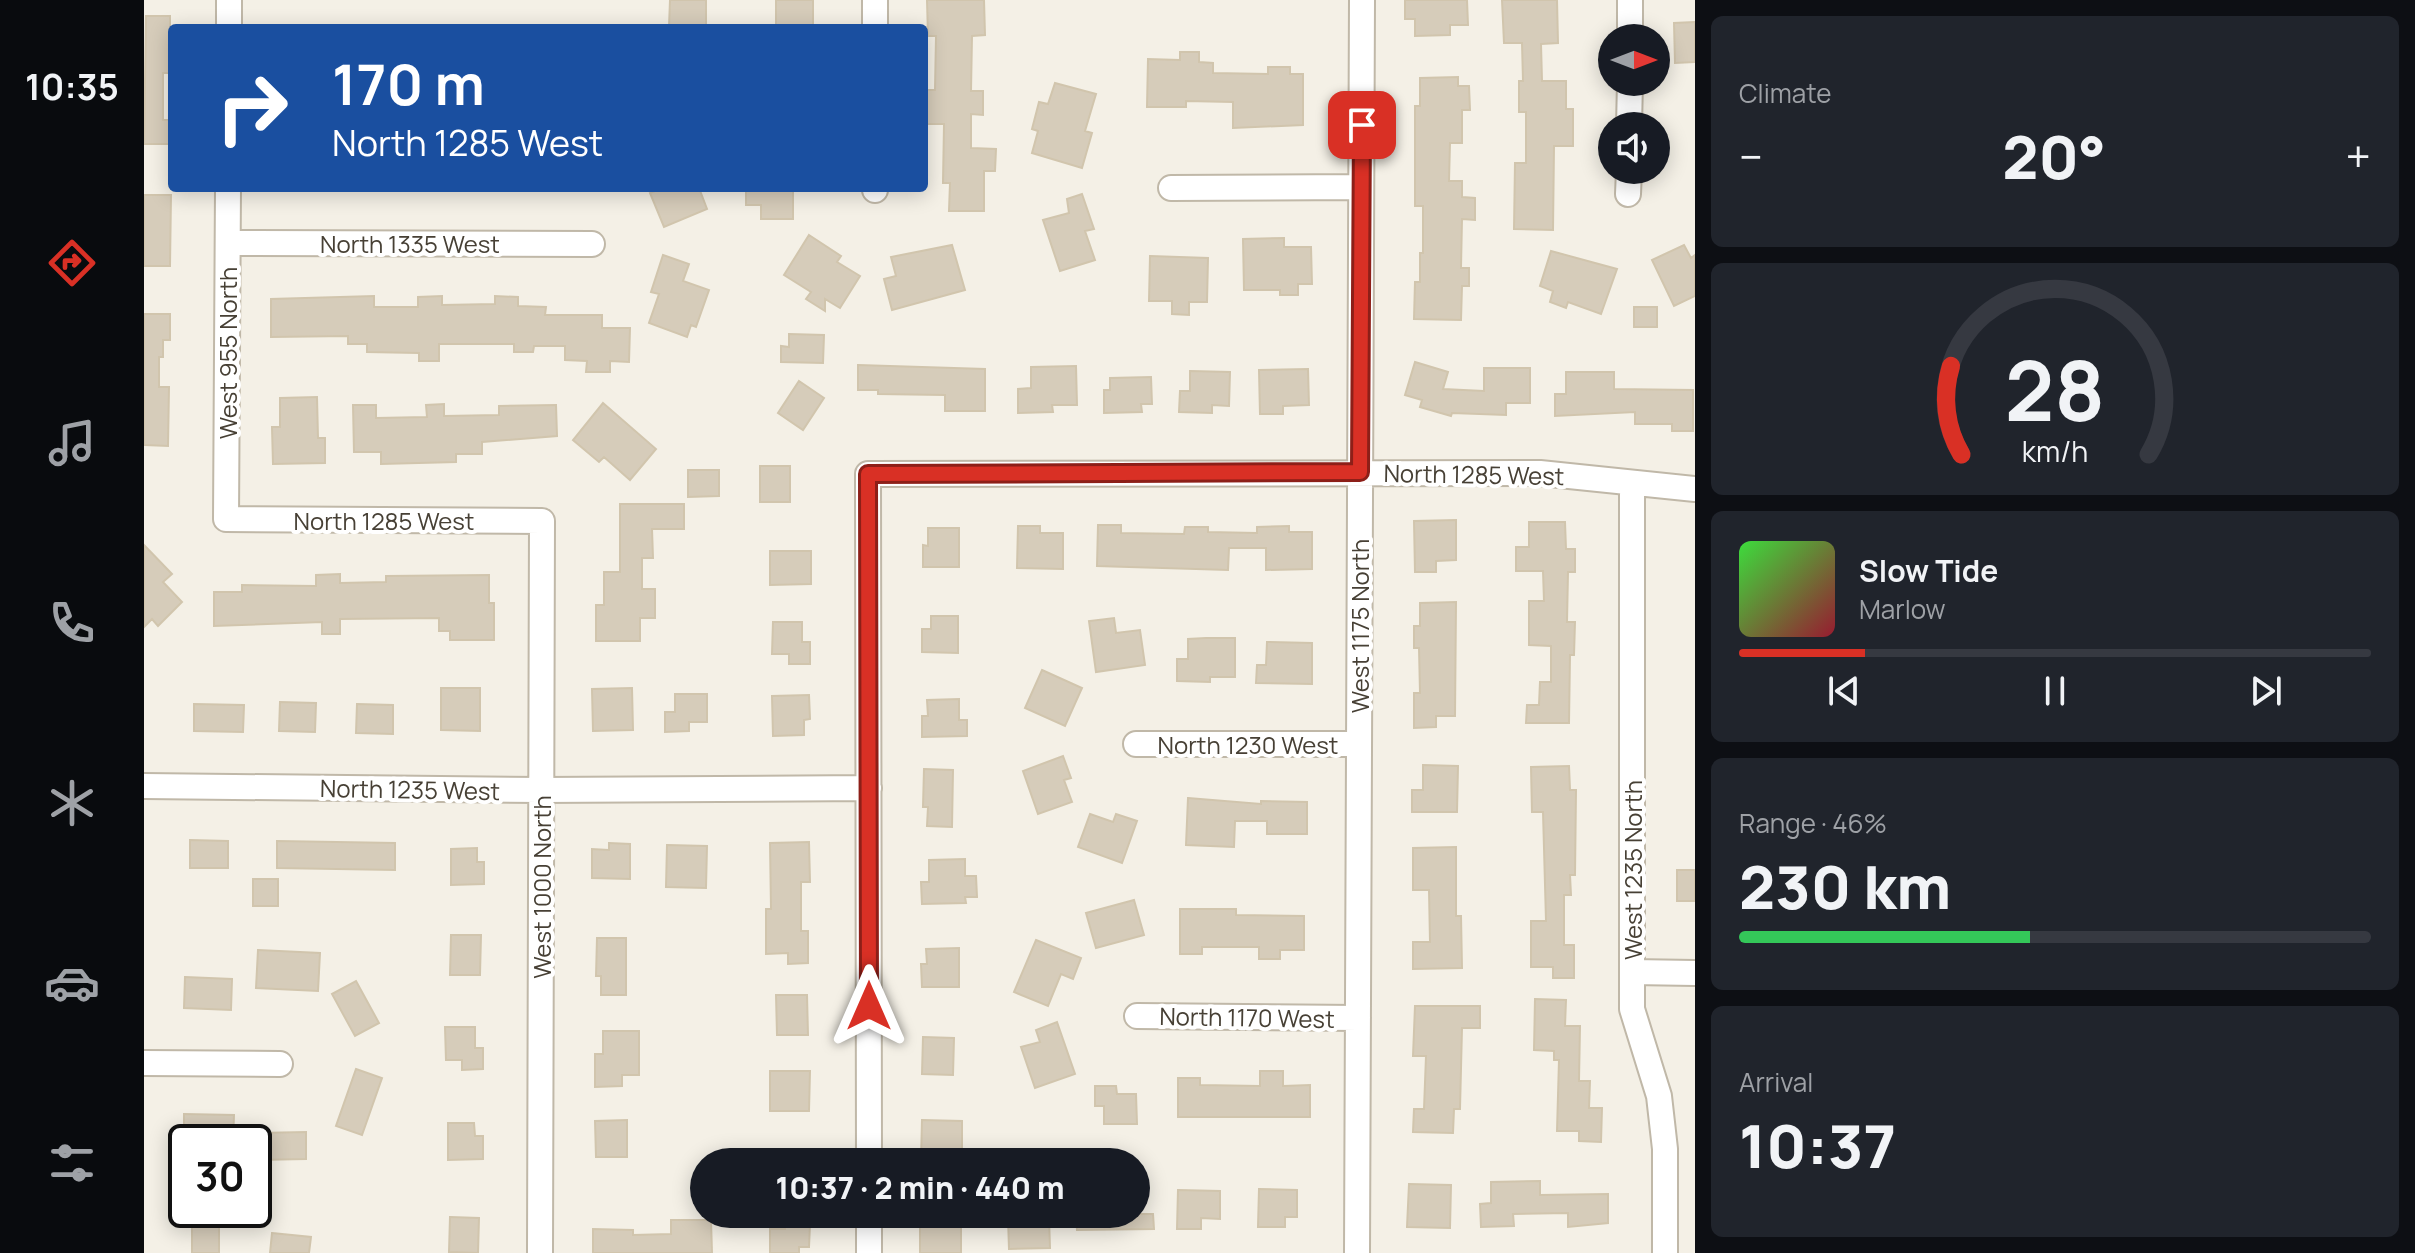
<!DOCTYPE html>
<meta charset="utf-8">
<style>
:root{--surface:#171b24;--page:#20242c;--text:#f1f3f6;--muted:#9ea1a6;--line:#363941;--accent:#d93025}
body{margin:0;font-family:Manrope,sans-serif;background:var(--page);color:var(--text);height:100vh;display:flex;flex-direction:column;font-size:30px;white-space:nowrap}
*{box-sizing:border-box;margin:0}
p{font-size:26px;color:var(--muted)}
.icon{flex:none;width:44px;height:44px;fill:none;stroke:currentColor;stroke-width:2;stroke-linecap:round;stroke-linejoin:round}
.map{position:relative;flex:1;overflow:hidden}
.details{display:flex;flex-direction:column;gap:16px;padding:16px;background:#0d0f14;width:720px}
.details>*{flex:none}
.hud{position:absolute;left:24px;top:24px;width:760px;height:168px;border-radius:8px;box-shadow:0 4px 20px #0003;background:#1a4fa0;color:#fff;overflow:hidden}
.needle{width:52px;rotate:90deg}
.buttons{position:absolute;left:1454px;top:24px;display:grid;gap:16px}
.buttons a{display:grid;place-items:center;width:72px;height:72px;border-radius:50%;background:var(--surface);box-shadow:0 4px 20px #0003;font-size:40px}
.speed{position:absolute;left:24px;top:1124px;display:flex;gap:16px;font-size:40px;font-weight:700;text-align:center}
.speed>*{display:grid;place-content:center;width:104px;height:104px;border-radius:50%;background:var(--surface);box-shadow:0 4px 20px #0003;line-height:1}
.speed .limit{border:4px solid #111;border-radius:12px;background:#fff;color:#111}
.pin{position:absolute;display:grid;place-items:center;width:68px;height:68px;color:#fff;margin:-34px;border-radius:16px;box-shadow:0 4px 12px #0006}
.me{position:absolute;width:88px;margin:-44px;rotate:0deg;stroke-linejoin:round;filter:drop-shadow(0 0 6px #0008)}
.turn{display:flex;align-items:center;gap:28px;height:168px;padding:0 32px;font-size:36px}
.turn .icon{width:104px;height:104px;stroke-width:2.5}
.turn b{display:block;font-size:56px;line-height:68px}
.big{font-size:60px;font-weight:800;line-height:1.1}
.details .widget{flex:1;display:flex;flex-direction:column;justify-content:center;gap:12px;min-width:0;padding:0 28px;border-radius:12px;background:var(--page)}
.details .dial{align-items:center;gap:0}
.dial svg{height:208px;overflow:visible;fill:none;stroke:var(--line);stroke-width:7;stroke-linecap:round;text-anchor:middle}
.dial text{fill:var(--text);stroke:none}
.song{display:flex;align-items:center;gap:24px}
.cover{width:96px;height:96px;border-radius:12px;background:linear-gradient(135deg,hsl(120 70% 55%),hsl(350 70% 35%))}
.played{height:8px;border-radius:4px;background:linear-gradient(90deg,var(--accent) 20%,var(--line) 20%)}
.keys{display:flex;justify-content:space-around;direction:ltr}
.heat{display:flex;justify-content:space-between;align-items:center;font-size:44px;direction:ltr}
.charge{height:12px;border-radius:6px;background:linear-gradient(90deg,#34c759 46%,var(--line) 0)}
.trip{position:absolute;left:546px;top:1148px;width:460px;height:80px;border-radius:40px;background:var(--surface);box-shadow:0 4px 20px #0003;font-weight:800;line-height:80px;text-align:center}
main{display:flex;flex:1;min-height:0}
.tab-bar{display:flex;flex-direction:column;width:144px;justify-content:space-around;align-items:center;background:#090b0e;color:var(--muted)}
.tab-bar .icon{width:56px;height:56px}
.tab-bar .selected{color:var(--accent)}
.tab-bar b{font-size:36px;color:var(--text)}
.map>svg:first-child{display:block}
.building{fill:#d6ccba;stroke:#d1c5ad;stroke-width:2}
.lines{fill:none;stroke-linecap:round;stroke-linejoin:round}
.street-casing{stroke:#c0b8a8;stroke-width:28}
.street{stroke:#fff;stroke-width:24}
.route-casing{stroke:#8d1f18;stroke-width:20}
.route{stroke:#d93025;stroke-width:14}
.labels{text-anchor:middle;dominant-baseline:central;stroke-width:8;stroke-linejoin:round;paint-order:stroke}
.street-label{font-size:24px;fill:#474035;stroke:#fff}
</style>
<main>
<nav class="tab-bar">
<b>10:35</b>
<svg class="icon selected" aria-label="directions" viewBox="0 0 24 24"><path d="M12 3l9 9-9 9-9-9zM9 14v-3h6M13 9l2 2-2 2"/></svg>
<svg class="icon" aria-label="music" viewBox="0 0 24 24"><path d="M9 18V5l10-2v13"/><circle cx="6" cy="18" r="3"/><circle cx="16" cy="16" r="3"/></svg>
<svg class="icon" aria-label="phone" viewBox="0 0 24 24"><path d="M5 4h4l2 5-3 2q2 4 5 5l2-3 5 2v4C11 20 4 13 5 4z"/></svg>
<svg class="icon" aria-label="climate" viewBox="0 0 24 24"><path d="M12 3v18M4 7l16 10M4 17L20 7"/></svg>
<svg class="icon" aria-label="car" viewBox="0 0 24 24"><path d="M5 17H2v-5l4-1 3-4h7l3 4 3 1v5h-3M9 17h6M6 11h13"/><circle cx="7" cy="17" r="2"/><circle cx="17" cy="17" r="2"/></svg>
<svg class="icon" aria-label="filters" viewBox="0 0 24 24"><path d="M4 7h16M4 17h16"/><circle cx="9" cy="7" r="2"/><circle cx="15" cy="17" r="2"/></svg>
</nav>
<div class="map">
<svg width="1551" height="1253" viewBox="0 0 1551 1253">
<rect width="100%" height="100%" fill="#f4f0e6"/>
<path class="building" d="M526,0H562V28L525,27Z
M632,0H669V28H632Z
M783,0H840L841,35L828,36L827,91H839V115L827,114V148L852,149L851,171H840V211H805L806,183H799L800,124H781V90H791L792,36H784Z
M1261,0H1323L1324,25H1306V35L1271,36V19H1261Z
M1358,0H1413L1414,43L1397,44L1398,81H1422V109H1429V146H1410L1409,230L1370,229L1371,163H1382V112H1375V81H1379L1378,43H1360Z
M2,16H26V73H19V120H27V144H0Z
M1551,22V62L1531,63L1530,23Z
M1036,52H1055V62L1069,63V73L1124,74V67H1146V74H1159V125L1089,128V102L1042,101V107H1003L1004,59L1036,60Z
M1314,77V86H1325L1326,110H1318V143H1306L1305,181H1318V197L1331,198V220L1318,219L1317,268H1325V286H1318L1317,320L1270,319L1271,282H1276V253H1279V206H1271V106H1276V78Z
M911,83L952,94L941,131L948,133L938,168L888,153L894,131L888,129L895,102L904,104Z
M518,188H555L563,209L520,227L506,193Z
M602,188H649V219H617V205H602Z
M938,194L950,229L941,231L951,260L916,271L899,220L925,213L923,199Z
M0,195H27L26,266H0Z
M665,235L697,256L693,262L716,276L696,308L681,299V311L662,299L667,292L640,275Z
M1140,238V247H1167L1168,284H1154V295H1136V290H1100L1099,239Z
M808,245L821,290L748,310L740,279L752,276L747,257Z
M1540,245L1547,258L1551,255V296L1530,306L1508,260Z
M1407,251L1473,269L1457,314L1424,302L1422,308L1406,302L1409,291L1396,286Z
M519,255L545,264L539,281L565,290L552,327L547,325L543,337L505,323L515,294L507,292Z
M1006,256L1064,258L1063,302H1045V315L1028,314V301H1005Z
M230,296V307H274V297L298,296V305L351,304V296L374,297V306L402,307L401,315H458V328H486L485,362L466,361V372H442L443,361L421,360V346H390L389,352H370V344H295V361H275V353L223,352V344H204V336L127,337V299Z
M1490,307H1513V327H1490Z
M0,314H26V340H19V357H15V387H25L24,446L0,445Z
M645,334L680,335L679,363L637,362V346L645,347Z
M1271,362L1304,372L1299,389L1340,391V368H1386V403H1362V415L1308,413L1307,416L1276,407L1278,400L1261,395Z
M714,365L841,369V411H801V395L734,394V390H714Z
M932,366L933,405H908L909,412L874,413V389L887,388V367Z
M1164,369L1165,405L1139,406V414H1116L1115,370Z
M1046,371L1086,372L1085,406L1068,405V413L1035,412L1036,391H1046Z
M1422,372H1470V389L1549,390V431H1528V424H1491V412L1411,416V394H1422Z
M1007,377L1008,404H997L998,412L960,413V390H966V378Z
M655,381L680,398L659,430L634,413Z
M173,397L174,438H181V463L129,464L128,427H136V398Z
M459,403L512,449L486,480L460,457L455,462L429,440Z
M300,404V416L355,415V406L412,405L413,436L338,442V454H312V462L237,464V452H210L209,405H232V418L283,417L282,405Z
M616,466H646V502H616Z
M544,470H575V496L544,497Z
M476,504H540V529H508L509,558H498V589H511V618H496V641H452V605H460V572H476Z
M1312,520V560L1292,561V572H1271L1270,521Z
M1385,522H1421L1422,549H1431V572H1424L1423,622H1431L1430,655H1426L1425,723H1382L1383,705H1395L1396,682H1407V646L1385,645V601H1400L1399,571H1372V547H1385Z
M954,525H977V533L1040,534L1041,527H1064V532L1113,533V527L1145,526V532H1168V569L1122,570V548H1085L1084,570L953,566Z
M874,526H896V533H919V569L873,568Z
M784,528H815V567H779V545L784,546Z
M0,545L28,574L19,582L38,602L14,626L8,619L0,627Z
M626,551H667V584L626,585Z
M196,574V583L242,582V576L345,575V603H350V640H306V631H295V618L196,619V634H178V622L70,626V592H98V585L172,586V575Z
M1312,602L1311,716H1292V727L1270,728V693H1276L1275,648H1270V626H1276V603Z
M787,616H814V653L778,652V629H787Z
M970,618L972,633L996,630L1001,665L952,672L945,621Z
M629,622H658V642H666V664H645V654H628Z
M1062,638H1091V677H1066V682L1033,681V659H1044V639Z
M1123,642L1168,643V684L1112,683L1113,665H1122Z
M898,670L938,688L921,726L881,708Z
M297,688H336V731L297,730Z
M488,688L489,730L449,731L448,689Z
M531,694H563V722H545V731L521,732V712H531Z
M665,695L666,719L660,720V735L629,736L628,696Z
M815,699V720H823V736L778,737V716H784L783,700Z
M136,702L172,703L171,732L135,731Z
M50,704L100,705L99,732L50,731Z
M213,704L249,705V734L212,733Z
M919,756L927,778L920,780L928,802L894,814L879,771Z
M1279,765L1314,766L1313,812H1268V790H1279Z
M1425,766L1426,790H1432L1431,875H1426L1427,895H1420V945H1430V978H1409V967H1387V921H1402L1399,812H1388L1387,767Z
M780,769L809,770L808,827L783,826L784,807H779Z
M1044,798L1117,804V801L1163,802V834H1123V821H1091L1090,847L1042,845Z
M946,814L969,822L972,814L993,821L978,863L934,847Z
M46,840L84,841V868H46Z
M133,841L251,843V870L133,868Z
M665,842L666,882H657V931H664V963L644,964V953L622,954V909H627L626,843Z
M465,843L486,844V879L448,878V849L465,850Z
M523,845L563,846L562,888L522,887Z
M1312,847V916H1317L1318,968L1269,969V942H1286L1285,890H1269V848Z
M333,848V862H340V884L307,885V849Z
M821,859V876H832L833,897H821L822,903L778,904L777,882H785V860Z
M1533,870H1551V901H1533Z
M109,879H134V906H109Z
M990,900L1000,935L952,948L942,913Z
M1036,909H1092V915L1160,916V950H1136V959H1115V947H1058V954H1036Z
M307,935H337L336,975H306Z
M453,938H482V995H457V976H452Z
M892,940L937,958L929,979L917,974L904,1006L870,992Z
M815,948V987H778L777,964H783L782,949Z
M114,950L176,953L174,991L112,988Z
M41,977L88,979L87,1010L40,1008Z
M212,981L235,1023L211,1036L188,994Z
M632,995H663L664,1035H633Z
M1391,999L1422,1000L1421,1026H1436L1435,1081H1446L1445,1108H1458L1457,1142L1435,1141V1131H1413L1415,1060H1410V1051L1390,1050Z
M1271,1006H1336V1028H1318L1316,1109H1310L1309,1133L1269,1132L1270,1109H1280L1282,1056H1269Z
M913,1022L931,1074L891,1088L877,1047L896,1042L892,1030Z
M301,1027H331V1048H339V1069L318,1070V1060H302Z
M459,1031H495V1075H478V1086L451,1087V1054H459Z
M779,1037L810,1038L809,1075L778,1074Z
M212,1069L238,1078L218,1135L192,1126Z
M626,1071H666L665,1111H626Z
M1116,1071H1139V1086L1166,1085V1117H1034V1078H1056V1085L1116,1086Z
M951,1086H972L973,1094H992L993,1124H960V1106H951Z
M40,1114L90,1115L89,1142H40Z
M483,1120V1157H452L451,1121Z
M778,1120L818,1121V1162H777Z
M304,1123H330L331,1136H339V1159L304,1160Z
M162,1132V1159L113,1160V1133Z
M1396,1181V1195L1464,1194V1223L1424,1227V1213L1369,1214L1370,1226L1337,1227L1336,1204L1347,1203V1182Z
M1265,1184L1307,1185L1306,1228L1263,1227Z
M1115,1189L1153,1190V1217H1141V1227H1114Z
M1034,1190L1076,1191V1219L1057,1218V1229H1033Z
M932,1214H1009L1010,1229L933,1230Z
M306,1217L335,1218L334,1253L305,1252Z
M864,1218H905L906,1248L865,1249Z
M48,1220H75V1253H48Z
M527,1220H567L568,1253H449V1229L489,1230V1235L527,1234Z
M776,1221H817V1253H776Z
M641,1224H666L665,1247H655V1253H626V1229H641Z
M128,1233L167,1237L165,1253H126Z"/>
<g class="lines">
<defs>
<path id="street" d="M731,0V28
M85,28V0
M1486,38V0
M1485,126L1486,82
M84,188L82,519L398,521L396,1253
M731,188V190
M1027,188L1217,187
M1484,194L1485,170
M84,243L448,244
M1488,483V1009L1515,1096L1521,1149V1253
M992,744H1215
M0,786L397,790L725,788
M1488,972L1551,973
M993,1016L1214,1018
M0,1063L136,1064
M725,1162L724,474L1396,473L1551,489
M725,1214V1253
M1213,1253L1218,0"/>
</defs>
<use href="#street" class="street-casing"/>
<use href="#street" class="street"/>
</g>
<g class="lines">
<defs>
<path id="route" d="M725,1006L724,474L1216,472L1218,125"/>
</defs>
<use href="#route" class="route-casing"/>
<use href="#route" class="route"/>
</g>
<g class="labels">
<g class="street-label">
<text x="266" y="243">North 1335 West</text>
<text transform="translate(83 353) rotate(-90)">West 955 North</text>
<text transform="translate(1330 474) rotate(1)">North 1285 West</text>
<text x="240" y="520">North 1285 West</text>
<text transform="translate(1215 626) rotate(-90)">West 1175 North</text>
<text x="1104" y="744">North 1230 West</text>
<text transform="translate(266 789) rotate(1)">North 1235 West</text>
<text transform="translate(1488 870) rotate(-90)">West 1235 North</text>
<text transform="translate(397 887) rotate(-90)">West 1000 North</text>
<text transform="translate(1103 1017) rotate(1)">North 1170 West</text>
</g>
</g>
</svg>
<div class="buttons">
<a><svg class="needle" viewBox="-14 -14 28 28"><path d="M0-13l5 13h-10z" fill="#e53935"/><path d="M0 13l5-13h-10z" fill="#9ea1a6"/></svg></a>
<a><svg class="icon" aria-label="sound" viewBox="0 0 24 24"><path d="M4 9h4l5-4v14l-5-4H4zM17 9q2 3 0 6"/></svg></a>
</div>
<div class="speed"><div class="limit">30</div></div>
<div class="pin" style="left:1218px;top:125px;background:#d93025"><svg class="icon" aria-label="arrive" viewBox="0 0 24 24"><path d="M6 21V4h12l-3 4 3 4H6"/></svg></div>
<svg class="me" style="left:725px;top:1006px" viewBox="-20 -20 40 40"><path d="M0-17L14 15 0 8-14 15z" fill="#d93025" stroke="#fff" stroke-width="4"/></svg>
<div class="trip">10:37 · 2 min · 440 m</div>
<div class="hud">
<div class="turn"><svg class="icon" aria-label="right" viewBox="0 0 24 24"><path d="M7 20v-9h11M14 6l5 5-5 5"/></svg><div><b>170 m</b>North 1285 West</div></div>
</div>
</div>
<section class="details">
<div class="widget"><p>Climate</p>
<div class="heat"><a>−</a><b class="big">20°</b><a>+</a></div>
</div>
<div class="widget dial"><svg viewBox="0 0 100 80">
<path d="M14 69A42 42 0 1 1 86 69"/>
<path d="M14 69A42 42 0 0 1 10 35" stroke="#d93025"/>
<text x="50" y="56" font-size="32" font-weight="700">28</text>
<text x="50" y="72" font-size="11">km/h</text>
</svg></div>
<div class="widget">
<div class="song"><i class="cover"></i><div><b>Slow Tide</b><p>Marlow</p></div></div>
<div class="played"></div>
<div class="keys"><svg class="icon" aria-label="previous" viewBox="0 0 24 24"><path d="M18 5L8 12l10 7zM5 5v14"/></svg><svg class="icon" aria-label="pause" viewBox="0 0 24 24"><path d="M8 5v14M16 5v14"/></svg><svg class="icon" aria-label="next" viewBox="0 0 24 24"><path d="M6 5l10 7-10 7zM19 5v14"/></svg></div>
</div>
<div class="widget"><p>Range · 46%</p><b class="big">230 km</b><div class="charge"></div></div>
<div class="widget"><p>Arrival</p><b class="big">10:37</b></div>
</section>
</main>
